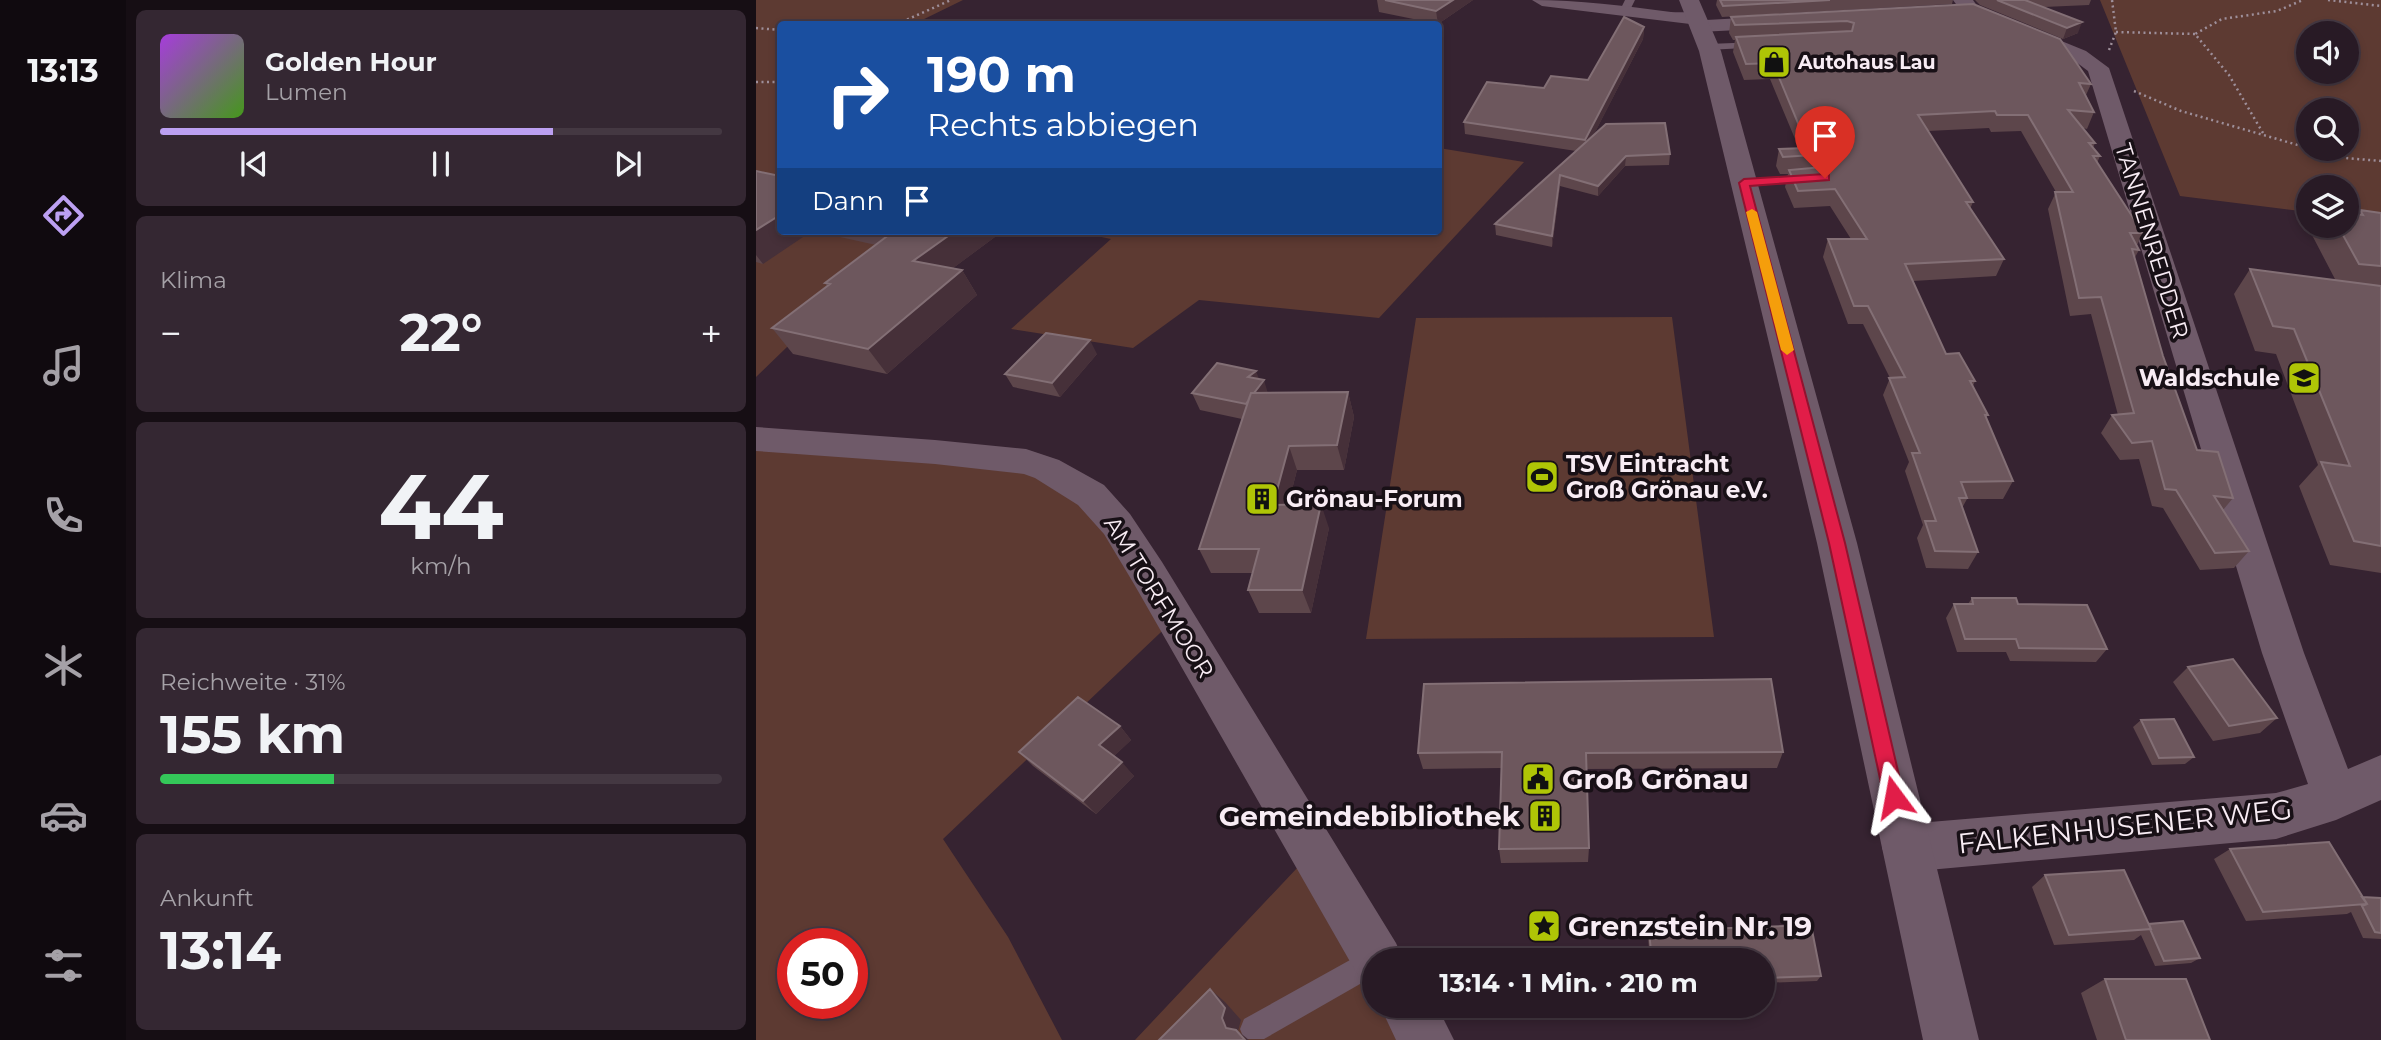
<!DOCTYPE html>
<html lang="de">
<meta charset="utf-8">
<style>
:root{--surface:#281a25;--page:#342732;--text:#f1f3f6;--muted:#a5a1a7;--line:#443842;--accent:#bca0f2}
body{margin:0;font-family:Montserrat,sans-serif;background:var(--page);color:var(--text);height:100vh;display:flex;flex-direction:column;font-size:26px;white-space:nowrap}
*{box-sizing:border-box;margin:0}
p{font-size:23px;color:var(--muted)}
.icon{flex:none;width:38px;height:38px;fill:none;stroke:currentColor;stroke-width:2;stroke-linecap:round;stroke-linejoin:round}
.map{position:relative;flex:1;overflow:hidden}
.details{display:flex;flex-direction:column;gap:10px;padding:10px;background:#160e14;width:630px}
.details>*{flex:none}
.guide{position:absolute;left:21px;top:21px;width:665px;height:214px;border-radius:7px;box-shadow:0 4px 10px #0003,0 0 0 2px var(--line);background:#1a4fa0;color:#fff;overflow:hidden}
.fabs{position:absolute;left:1540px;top:21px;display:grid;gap:14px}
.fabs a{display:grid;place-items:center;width:63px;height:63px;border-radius:50%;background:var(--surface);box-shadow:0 4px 10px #0003,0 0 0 2px var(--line);font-size:35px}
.speed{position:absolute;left:21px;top:928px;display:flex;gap:14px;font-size:35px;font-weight:700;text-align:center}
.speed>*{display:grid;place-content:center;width:91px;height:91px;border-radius:50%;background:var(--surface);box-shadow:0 4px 10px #0003,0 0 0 2px var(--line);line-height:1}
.speed .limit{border:10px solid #d22;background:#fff;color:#111}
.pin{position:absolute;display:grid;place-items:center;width:60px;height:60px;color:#fff;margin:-72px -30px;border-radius:50% 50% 50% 0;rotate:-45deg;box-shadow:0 0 7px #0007}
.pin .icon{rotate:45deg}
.me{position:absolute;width:77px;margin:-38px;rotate:347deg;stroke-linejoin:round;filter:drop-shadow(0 0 5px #0008)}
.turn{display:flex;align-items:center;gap:24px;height:147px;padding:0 35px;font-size:32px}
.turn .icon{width:91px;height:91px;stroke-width:2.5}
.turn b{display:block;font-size:49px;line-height:60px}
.then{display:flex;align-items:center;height:66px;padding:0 35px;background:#0003;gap:14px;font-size:26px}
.big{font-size:52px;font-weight:700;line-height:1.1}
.details .tile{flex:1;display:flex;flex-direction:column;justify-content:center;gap:10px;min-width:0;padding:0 24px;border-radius:10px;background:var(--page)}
.details .dial{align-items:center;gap:0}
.dial b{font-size:91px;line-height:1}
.song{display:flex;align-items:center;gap:21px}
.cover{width:84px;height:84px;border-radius:10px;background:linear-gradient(135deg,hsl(280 70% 55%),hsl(100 70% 35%))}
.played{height:7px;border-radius:4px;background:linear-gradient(90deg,var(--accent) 70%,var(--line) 70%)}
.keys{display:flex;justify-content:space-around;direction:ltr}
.heat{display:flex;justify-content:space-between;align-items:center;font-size:38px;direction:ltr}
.charge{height:10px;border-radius:5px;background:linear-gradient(90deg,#34c759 31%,var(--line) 0)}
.trip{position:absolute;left:606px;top:948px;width:413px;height:70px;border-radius:35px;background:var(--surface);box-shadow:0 4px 10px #0003,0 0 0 2px var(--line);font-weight:700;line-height:70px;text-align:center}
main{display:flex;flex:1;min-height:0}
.tab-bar{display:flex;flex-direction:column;width:126px;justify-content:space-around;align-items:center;background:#100a0f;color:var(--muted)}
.tab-bar .icon{width:49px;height:49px}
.tab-bar .active{color:var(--accent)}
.tab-bar b{font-size:32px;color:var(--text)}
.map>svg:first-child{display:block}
.green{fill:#5d3a32;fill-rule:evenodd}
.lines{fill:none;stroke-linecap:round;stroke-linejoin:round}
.path{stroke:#9e8f9a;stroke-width:2.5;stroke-dasharray:2 3.5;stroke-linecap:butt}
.service{fill:#6f5a69;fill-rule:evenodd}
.minor{fill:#6f5a69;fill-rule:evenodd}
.secondary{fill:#6f5a69;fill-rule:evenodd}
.wall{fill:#5d464b}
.shaded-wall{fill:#463039}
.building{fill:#6d575d;stroke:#836f75;stroke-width:2}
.route{fill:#e11d48;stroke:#92132f;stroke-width:2}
.slow{fill:#f59e0b}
.labels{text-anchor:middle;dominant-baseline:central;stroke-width:7;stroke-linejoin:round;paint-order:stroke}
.far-poi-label{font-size:19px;font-weight:bold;fill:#f8ecf4;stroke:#181016;text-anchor:start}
.street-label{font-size:23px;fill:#f8ecf4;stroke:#181016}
.poi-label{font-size:23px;font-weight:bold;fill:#f8ecf4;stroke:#181016;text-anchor:start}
.near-poi-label{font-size:28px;font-weight:bold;fill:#f8ecf4;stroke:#181016;text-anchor:start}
.near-street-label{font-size:28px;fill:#f8ecf4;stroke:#181016}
</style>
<main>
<nav class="tab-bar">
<b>13:13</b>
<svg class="icon active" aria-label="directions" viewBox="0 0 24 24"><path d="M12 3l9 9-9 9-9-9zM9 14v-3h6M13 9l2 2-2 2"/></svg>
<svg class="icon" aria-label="music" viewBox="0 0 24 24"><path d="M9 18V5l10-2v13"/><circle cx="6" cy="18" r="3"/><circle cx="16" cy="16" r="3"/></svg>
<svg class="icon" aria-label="phone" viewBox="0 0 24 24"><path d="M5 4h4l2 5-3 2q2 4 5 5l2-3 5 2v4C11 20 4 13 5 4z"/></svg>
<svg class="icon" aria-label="climate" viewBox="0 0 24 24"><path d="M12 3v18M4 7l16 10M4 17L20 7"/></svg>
<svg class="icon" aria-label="car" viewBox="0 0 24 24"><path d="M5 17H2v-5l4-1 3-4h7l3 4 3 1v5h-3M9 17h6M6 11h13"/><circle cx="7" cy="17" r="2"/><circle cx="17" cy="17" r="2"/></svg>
<svg class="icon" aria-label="filters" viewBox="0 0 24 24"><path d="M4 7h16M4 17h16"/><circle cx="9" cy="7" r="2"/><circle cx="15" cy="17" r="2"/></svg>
</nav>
<section class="details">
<div class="tile">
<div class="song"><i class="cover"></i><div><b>Golden Hour</b><p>Lumen</p></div></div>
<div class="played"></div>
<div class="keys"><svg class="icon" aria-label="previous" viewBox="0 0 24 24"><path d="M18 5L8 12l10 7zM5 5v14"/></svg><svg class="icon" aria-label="pause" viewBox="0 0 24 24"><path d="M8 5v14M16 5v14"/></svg><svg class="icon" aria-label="next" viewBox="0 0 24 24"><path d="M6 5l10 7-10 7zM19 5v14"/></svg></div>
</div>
<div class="tile"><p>Klima</p>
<div class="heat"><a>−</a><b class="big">22°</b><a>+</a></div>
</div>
<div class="tile dial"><b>44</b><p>km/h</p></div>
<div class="tile"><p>Reichweite · 31%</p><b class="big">155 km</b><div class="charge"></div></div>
<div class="tile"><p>Ankunft</p><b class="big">13:14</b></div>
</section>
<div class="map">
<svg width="1625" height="1040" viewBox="0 0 1625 1040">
<rect width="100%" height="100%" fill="#362331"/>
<path class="green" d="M0,0H207L158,24H24V231H158L130,251L0,377Z
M1344,0H1625V221L1591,217V187H1552V212L1424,196ZM1552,33H1591V72H1552ZM1552,110H1591V149H1552Z
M683,148L768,162L623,318L443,300L377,348L255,329L355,239L317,231H682Z
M916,317L958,637L610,639L660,318Z
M0,438L304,475L423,615L187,839L252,937L306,1040H0ZM37,943H96V1003H37Z
M558,850L618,961V1006H653L674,1040H379Z"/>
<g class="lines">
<path class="path" d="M1572,0L1625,6
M141,24L195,0
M0,28L24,30
M1360,32L1439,34
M1353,50L1360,32L1356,0
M0,82H24
M1378,91L1425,111L1552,148
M1507,133L1473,75L1439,34L1466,19L1521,11L1547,0
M1553,149L1578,157L1625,161"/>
<path class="service" d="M869,0H879L872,14L868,15L863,12Z
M1003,42L1007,43V47L952,50L947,47L952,44Z
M1057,174L1064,178L1062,181L988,187L981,183L988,179Z
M621,945L631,949L635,959L618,961V976L508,1039H488L484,1029L488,1019Z"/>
<path class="minor" d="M776,0C824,0 868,6 915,12C926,13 937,11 948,14L950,20L1023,16L1030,18L1033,22L1030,26L1023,28L943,32L936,30L934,24L786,6Z
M1197,0H1217L1222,7L1330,51L1353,68L1548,653L1592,769L1625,755V800L1580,820L1520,839L1150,872L1133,865L1126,848L1133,831L1150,824L1520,793L1552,784L1506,653L1332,71L1316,59L1208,15Z
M0,427L179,440L270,449L303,460L348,485L374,514L406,562L640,943L648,961H618V985L604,979L378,584L348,534L322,505L279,478L268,474L179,464L0,451Z
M624,1006H681L698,1040H640Z"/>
<path class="secondary" d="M923,0H943L965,51L1101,543L1223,1040H1167L1061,543L943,51Z"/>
</g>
<path class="wall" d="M621,0H717L682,24L623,12Z
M961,0H1197L1196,4L966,17L960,5Z
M1219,0H1335L1333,5L1288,7L1322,33L1307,39L1224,5Z
M1217,4L1335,84L1330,95L1338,112L1331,129L1327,128L1339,143L1337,148L1344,156L1341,163L1387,233L1381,245L1383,250L1378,259L1407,356L1441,450L1477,498L1467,510L1493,551L1478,568L1444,570L1407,508L1396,506L1383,459L1364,460L1345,433L1356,415H1362L1335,314L1314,316L1292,209L1300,192L1265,131L1235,132L1233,128L1172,131L1217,202L1214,209L1248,259L1240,276L1157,281L1190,354L1219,381L1217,386L1232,415L1230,418L1257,481L1247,499H1211L1206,508L1222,552L1212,569L1170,568L1161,538L1167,525L1149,471L1153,462L1127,395L1134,378L1107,324H1092L1067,257L1072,239H1095L1074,206L1038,208L1029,187L1032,174H1024L1020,166L1023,149L1041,148L1042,146L1014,79L988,80L977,52L979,40H977L973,33L975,17Z
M888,27L887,39L838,134L914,154L913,165L869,166L842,196L804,186L796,247L740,235L739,224L820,151L709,134L708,122L788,88L832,80Z
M0,171L7,264L0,262Z
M1604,210L1625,213V573L1574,565L1543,486L1562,465L1520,354L1499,351L1478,294L1494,269L1580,281L1556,235L1563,226H1591Z
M57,231H247L197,268L206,270L221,295L131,374L37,354L16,328L71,286L69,283L120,245Z
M341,354L304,397L257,387L249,374Z
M503,379L512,393L592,392L598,417L588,470H541L532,505L573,528L555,613H503L492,590L497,573H455L443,549L486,419L444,410L436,393Z
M1216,598L1262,604L1351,649L1340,662L1254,661L1250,652H1201L1190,618L1198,604H1212Z
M1432,667L1521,718L1504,733L1457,741L1417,682Z
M668,684L1027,752L1021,768L830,769L833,848L832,862L745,863L743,849L745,768L667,769L662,753Z
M1385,720L1438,757L1429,764L1396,765L1377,727Z
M364,726L375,740L358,756L378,776L340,814L277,766L263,752Z
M1474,849L1606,897L1625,898V939L1607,938L1595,912L1591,914L1490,921L1458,859Z
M1289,875L1393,924L1444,958L1435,963L1399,966L1385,935L1378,940L1298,945L1276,887Z
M893,931L1065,976L1061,981L1006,983V961H894L892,937Z
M1349,979L1454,1040H1341L1325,993Z"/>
<path class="shaded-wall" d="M697,0H717L682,24L680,11Z
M1326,22L1322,33L1307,39L1311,28Z
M888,27L887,39L829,152V140Z
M870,156L869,166L842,196V186Z
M804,175V186L796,247V236Z
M24,215V231H56L7,264L0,255V230Z
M199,231H247L173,286L157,261Z
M206,270L221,295L131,374L112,349Z
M334,340L341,354L304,397L296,383Z
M500,371L505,384L508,380L513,397L496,421L490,404L492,377Z
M592,392L598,417L588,470L581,445Z
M533,446L541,470L526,529L517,505Z
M565,504L573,528L555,613L546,590Z
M364,726L375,740L355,759L343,745Z
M366,762L378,776L340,814L327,801Z
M454,989L469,1002L485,1020L482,1031L493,1040H489L470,1028Z"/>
<path class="building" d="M629,0H697L680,11Z
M964,0H1074L967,6Z
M1241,0H1269L1326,22L1311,28Z
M1217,4L1304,39L1335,84L1323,83L1338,112L1312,110L1339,143H1333L1344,156H1337L1387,233H1374L1383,250L1376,249L1407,356L1441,450L1462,452L1477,498L1458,496L1493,551L1459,553L1420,490L1409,489L1396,441L1376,443L1356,415L1378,413L1345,297L1323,298L1299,192H1317L1272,115H1241L1239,111L1162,115L1217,202H1210L1248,259L1149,264L1190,354L1203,353L1219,381H1214L1232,415H1229L1257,481L1205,482L1211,498H1203L1222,552L1179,551L1169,521H1180L1156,453H1164L1133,378L1149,377L1112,306H1098L1072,239H1111L1079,189L1042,191L1033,170L1078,166L1083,160L1073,154L1027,157L1023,149L1050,148L1044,135H1047L1017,63L990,64L980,37L1096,31L1098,23L1091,21L979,25L975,17Z
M868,17L888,27L829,140L708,122L731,82L788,88L795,76L832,80Z
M909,123L914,154L870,156L842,186L804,175L796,236L739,224L850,124Z
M0,171L24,176V215L0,230Z
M1604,210L1625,213V266L1603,264L1582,226H1591V213L1607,215Z
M138,231H199L157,261L206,270L112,349L16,328L74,284L69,283Z
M1494,269L1625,286V546L1598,541L1565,462L1594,466L1538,329L1517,326Z
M290,333L334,340L296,383L249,374Z
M461,363L500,371L492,377L508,380L498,393H495L492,401L490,404L436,393Z
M592,392L581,445L533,446L517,505L565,504L546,590H492L503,549H443L495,393Z
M1216,598H1260L1262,604L1331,605L1351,649L1263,648L1260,639H1209L1198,604H1217Z
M1477,659L1521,718L1473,726L1432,667Z
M1015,679L1027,752L830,753L833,848L743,849L746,752L662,753L668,684Z
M322,697L364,726L343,745L366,762L327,801L263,752Z
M1418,719L1438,757L1403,758L1385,720Z
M1573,842L1611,904L1507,912L1474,849Z
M1368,870L1395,929L1313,935L1289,875Z
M1606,897L1625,898V933L1619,932L1606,906L1611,904Z
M1427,921L1444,958L1408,961L1394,929H1395L1393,924Z
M1055,925L1065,976L1006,978V961H896L893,931Z
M1349,979H1430L1454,1040H1370Z
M454,989L469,1008L466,1018L470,1028L480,1030L489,1040H403Z"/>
<path class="route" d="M1069,174L1073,175V180L994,186L1089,543L1148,797L1145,804L1138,807L1131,804L1128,797L1073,543L983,183L988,179Z"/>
<path class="slow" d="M996,209L1001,212L1038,350L1031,355L1025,350L990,212Z"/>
<defs>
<symbol id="shop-square" viewBox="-11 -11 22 22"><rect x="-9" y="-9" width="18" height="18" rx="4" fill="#afc506" stroke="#181016"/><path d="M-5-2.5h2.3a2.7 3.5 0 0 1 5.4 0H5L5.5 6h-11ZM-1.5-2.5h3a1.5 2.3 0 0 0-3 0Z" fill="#111"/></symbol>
<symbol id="school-square" viewBox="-11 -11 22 22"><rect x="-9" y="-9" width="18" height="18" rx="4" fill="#afc506" stroke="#181016"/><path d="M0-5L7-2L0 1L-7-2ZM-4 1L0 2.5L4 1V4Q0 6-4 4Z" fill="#111"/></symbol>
<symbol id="stadium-square" viewBox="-11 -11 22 22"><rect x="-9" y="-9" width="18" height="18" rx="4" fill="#afc506" stroke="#181016"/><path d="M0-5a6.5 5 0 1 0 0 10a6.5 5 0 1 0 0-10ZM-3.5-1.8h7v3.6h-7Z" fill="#111"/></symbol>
<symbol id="building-square" viewBox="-11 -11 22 22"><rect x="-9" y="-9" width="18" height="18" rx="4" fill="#afc506" stroke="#181016"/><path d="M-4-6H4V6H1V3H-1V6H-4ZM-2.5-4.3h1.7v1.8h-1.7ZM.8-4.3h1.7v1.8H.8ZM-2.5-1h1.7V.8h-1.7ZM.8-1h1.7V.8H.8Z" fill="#111"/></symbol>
<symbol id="civic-square" viewBox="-11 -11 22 22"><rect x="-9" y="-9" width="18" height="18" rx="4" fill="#afc506" stroke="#181016"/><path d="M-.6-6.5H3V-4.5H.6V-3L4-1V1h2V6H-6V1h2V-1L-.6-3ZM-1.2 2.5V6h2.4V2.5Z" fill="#111"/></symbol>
<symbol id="sight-square" viewBox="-11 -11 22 22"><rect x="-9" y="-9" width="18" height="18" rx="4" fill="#afc506" stroke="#181016"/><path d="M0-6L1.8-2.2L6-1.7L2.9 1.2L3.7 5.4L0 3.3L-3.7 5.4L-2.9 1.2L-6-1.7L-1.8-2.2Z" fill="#111"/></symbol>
</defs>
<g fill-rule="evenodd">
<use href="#shop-square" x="999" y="43" width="38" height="38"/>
<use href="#school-square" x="1529" y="359" width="38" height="38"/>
<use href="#stadium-square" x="767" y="458" width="38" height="38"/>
<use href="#building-square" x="487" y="480" width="38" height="38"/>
<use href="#civic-square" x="763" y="760" width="38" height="38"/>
<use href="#building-square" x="770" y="797" width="38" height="38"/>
<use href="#sight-square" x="769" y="907" width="38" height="38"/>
</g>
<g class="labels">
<g class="far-poi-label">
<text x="1042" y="62">Autohaus Lau</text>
</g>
<g class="street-label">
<text transform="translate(1396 241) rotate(73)">TANNENREDDER</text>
<text transform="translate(403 597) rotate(58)">AM TORFMOOR</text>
</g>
<g class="poi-label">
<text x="1524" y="378" text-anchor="end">Waldschule</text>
<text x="810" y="464">TSV Eintracht<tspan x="810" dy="26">Groß Grönau e.V.</tspan></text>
<text x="530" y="499">Grönau-Forum</text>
</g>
<g class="near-poi-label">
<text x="806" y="779">Groß Grönau</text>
<text x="764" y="816" text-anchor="end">Gemeindebibliothek</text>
<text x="812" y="926">Grenzstein Nr. 19</text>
</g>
<g class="near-street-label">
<text transform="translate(1369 826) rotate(-6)">FALKENHUSENER WEG</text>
</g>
</g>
</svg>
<div class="fabs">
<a><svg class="icon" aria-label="sound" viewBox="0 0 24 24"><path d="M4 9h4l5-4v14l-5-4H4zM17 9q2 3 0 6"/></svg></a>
<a><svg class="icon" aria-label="search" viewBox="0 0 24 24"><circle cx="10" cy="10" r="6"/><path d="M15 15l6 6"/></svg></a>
<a><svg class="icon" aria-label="layers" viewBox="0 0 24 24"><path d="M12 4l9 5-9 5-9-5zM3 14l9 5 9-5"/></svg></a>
</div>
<div class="speed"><div class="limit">50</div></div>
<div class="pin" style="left:1069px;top:178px;background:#d93025"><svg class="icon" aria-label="arrive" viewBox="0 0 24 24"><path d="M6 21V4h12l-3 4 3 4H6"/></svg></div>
<svg class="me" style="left:1138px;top:797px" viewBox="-20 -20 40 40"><path d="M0-17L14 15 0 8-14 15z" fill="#e11d48" stroke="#fff" stroke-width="4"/></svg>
<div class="trip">13:14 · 1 Min. · 210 m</div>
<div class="guide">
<div class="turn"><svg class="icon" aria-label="right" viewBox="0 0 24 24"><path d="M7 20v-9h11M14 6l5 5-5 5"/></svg><div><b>190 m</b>Rechts abbiegen</div></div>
<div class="then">Dann<svg class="icon" aria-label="arrive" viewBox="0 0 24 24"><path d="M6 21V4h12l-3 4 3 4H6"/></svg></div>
</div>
</div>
</main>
